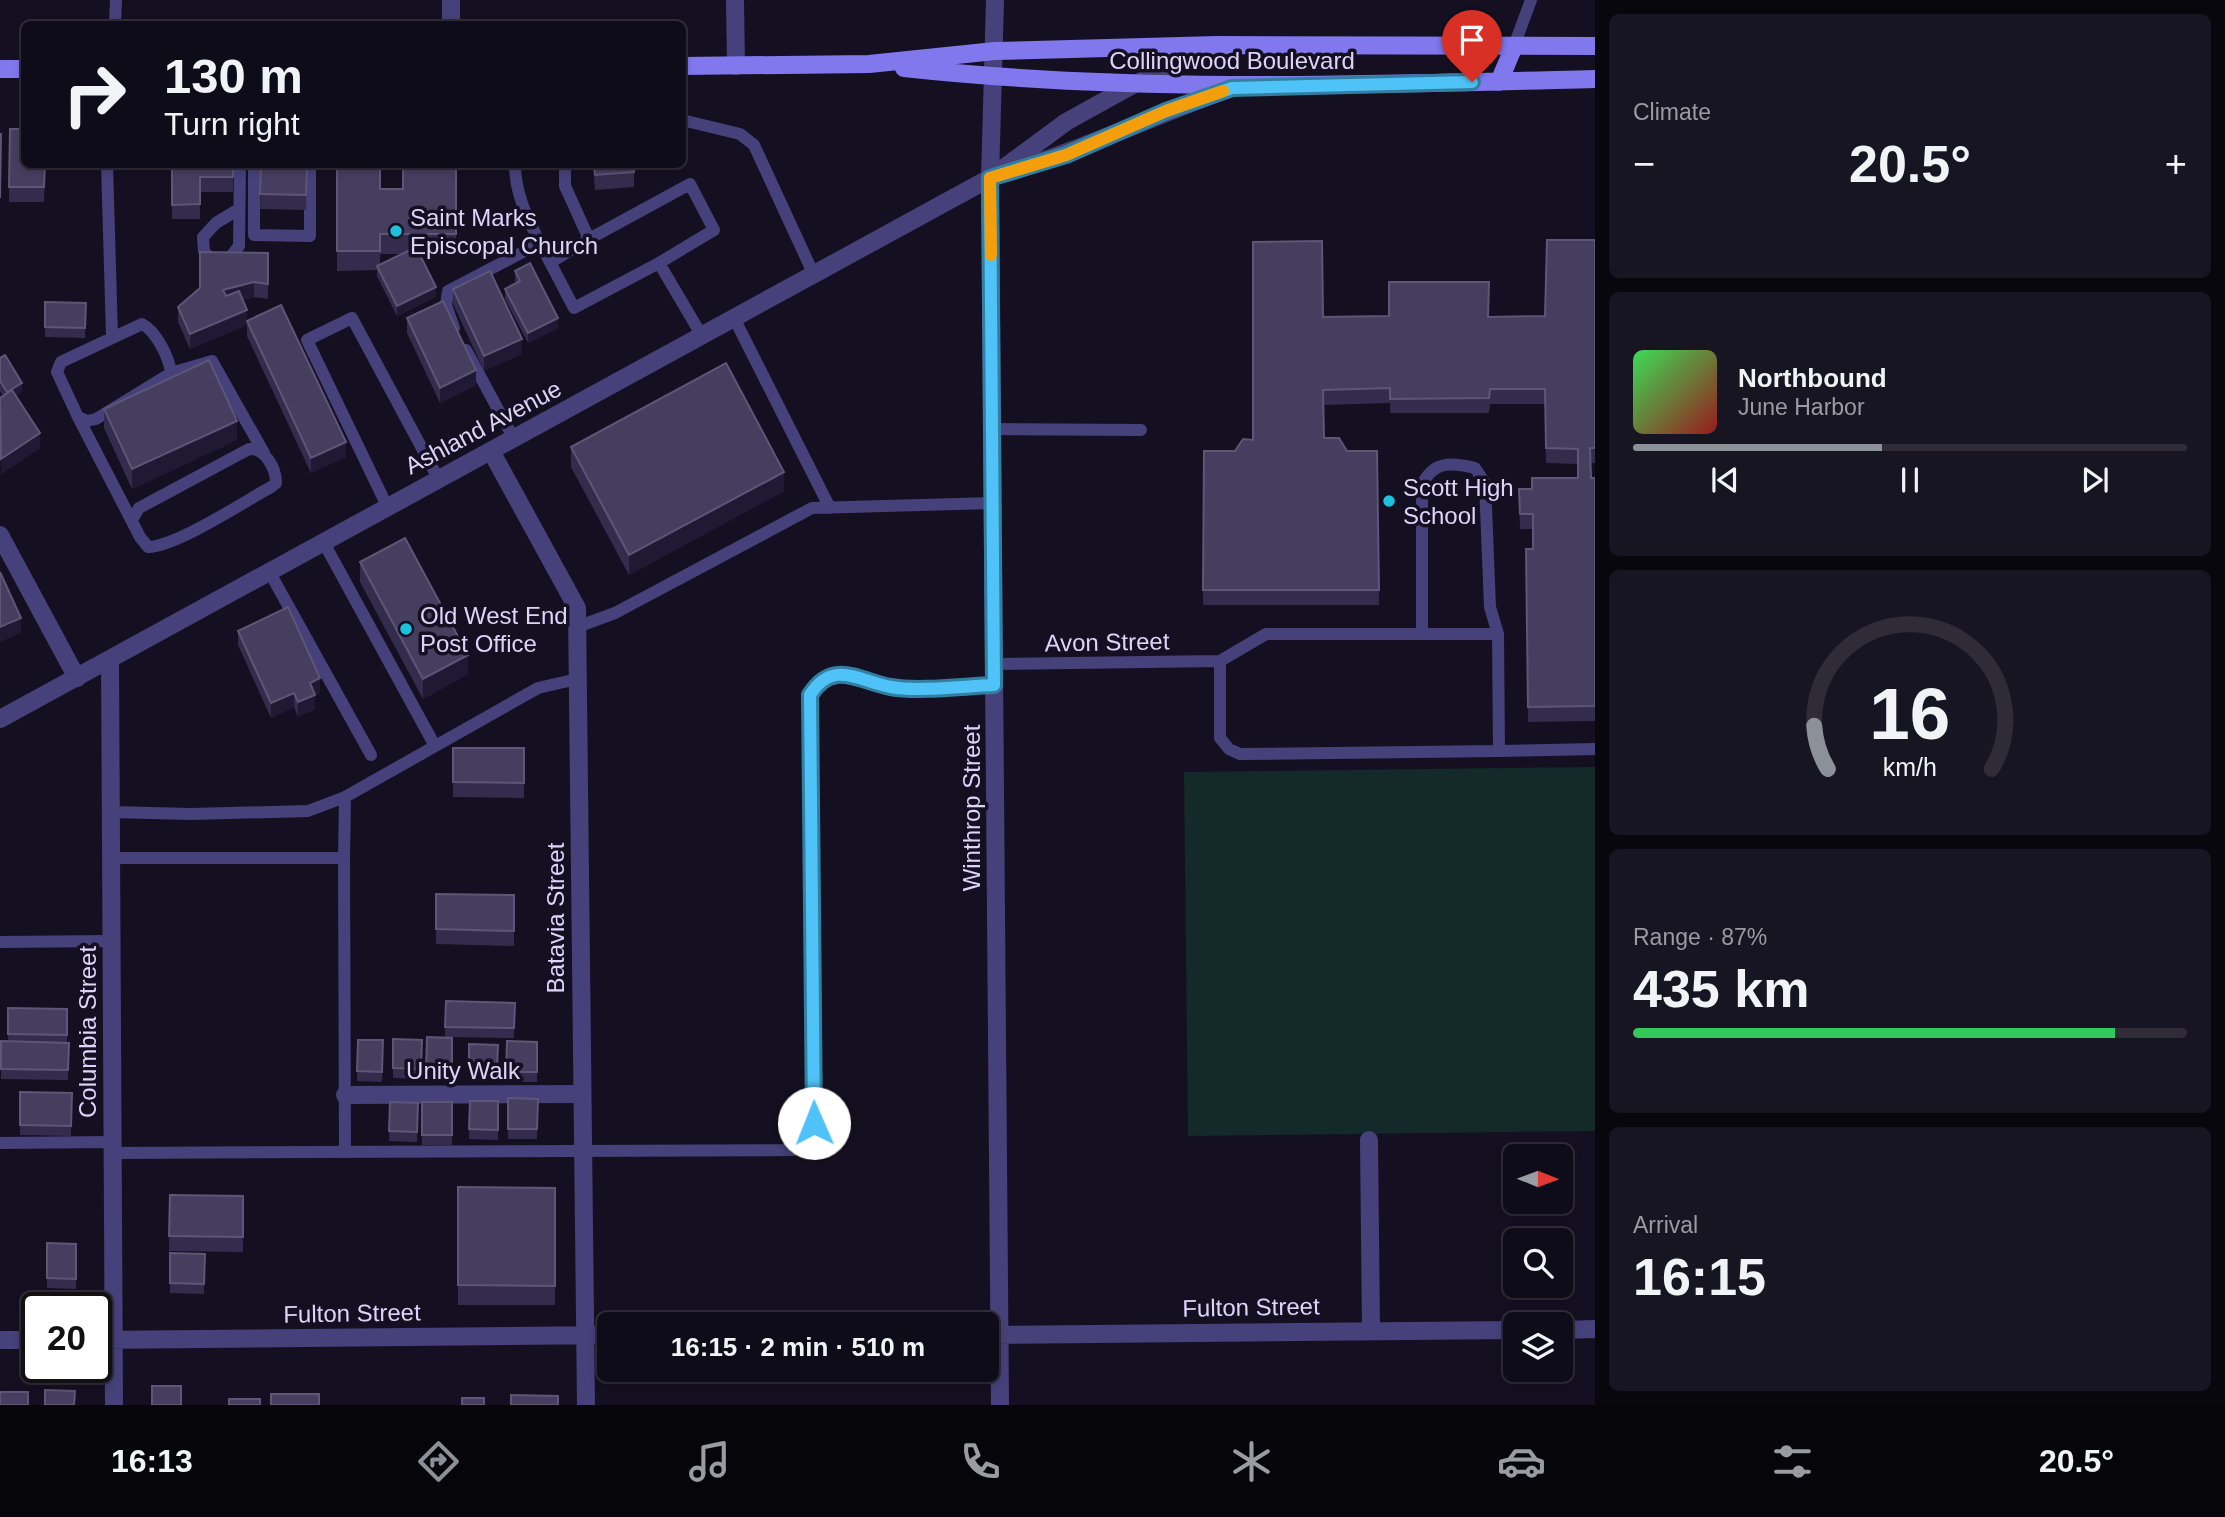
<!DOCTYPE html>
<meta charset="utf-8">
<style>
:root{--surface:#0f0c19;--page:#181522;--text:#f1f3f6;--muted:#9b9ba2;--line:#2f2c38;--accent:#8c9099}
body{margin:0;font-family:Arial,sans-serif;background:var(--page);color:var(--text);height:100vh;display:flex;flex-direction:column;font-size:26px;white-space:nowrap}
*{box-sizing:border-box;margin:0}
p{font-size:23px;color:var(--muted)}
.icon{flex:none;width:38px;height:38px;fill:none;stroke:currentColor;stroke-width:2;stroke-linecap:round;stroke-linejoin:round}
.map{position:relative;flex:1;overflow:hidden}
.side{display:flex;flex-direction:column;gap:14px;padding:14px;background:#08070e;width:630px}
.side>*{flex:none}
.guide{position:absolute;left:21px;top:21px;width:665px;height:147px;border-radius:10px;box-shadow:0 4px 10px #0003,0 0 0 2px var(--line);background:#0f0c19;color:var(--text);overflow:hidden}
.needle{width:46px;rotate:91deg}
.fabs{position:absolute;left:1503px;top:1144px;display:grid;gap:14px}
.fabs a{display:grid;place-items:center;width:70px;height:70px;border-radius:10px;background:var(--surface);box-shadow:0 4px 10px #0003,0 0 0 2px var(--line);font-size:35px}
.speed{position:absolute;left:21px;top:1292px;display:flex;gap:14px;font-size:35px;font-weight:700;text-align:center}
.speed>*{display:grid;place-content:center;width:91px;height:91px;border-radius:50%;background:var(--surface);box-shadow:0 4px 10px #0003,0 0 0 2px var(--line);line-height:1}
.speed .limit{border:4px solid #111;border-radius:10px;background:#fff;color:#111}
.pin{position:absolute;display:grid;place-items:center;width:60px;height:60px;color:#fff;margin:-72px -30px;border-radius:50% 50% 50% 0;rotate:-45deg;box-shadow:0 0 7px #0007}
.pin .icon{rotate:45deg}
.me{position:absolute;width:77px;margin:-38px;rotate:359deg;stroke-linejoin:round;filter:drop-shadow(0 0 5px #0008)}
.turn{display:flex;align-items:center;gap:24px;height:147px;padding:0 28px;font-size:32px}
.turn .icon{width:91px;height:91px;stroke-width:2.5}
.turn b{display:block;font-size:49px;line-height:60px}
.big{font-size:52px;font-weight:600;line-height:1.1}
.side .card{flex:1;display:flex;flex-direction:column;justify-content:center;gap:10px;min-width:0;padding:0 24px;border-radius:10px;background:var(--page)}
.side .dial{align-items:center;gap:0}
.dial svg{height:182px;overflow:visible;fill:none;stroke:var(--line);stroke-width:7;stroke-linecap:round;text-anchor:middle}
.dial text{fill:var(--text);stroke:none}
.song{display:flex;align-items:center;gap:21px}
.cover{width:84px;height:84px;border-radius:10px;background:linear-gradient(135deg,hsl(130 70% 55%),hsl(0 70% 35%))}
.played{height:7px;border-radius:4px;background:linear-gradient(90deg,var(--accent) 45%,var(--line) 45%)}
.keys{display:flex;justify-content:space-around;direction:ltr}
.heat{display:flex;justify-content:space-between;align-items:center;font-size:38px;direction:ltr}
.charge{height:10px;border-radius:5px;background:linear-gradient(90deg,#34c759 87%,var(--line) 0)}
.trip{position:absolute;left:597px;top:1312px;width:402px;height:70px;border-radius:10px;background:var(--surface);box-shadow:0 4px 10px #0003,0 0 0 2px var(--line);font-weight:600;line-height:70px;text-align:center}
.tab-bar{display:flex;height:112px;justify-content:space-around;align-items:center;background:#06050a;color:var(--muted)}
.tab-bar .icon{width:49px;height:49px}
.tab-bar .current{color:var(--accent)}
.tab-bar b{font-size:32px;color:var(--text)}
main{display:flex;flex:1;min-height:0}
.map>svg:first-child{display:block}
.green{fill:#14292a}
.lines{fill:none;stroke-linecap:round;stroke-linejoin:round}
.service{stroke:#46417a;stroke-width:12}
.pedestrian{stroke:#46417a;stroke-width:18}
.minor{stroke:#46417a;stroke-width:18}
.tertiary{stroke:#46417a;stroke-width:18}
.secondary{stroke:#8178ee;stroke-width:18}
.wall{fill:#342c4c;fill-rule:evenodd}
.shaded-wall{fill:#1f1933}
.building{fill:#463e5f;stroke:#5d5677;stroke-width:2}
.route-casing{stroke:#337fa1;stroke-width:18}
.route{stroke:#4fc3f7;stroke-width:12}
.slow{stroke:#f59e0b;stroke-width:12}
.poi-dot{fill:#1cc1de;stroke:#141021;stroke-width:2.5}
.labels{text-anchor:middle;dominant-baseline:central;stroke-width:7;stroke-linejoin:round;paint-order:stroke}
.street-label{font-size:24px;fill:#dbd5fa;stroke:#141021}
.poi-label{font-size:24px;fill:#dbd5fa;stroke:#141021;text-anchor:start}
</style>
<main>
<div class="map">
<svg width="1595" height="1405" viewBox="0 0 1595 1405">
<rect width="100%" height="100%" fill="#141021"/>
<path class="green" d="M1595,767V1131L1188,1136L1184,772Z"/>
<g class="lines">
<path class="service" d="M115,24L116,0
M1514,46L1531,0
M682,120L740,134L754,145L814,275
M107,164L112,336
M254,164V235L310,236V164
M515,164C515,194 527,217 540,243
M565,164V186L589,239L690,184L714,230L659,263
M239,209L216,223L203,237L204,251L210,259H229L239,246L240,164
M551,262L589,239
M734,318L830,508
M142,324C156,331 169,357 171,373L96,419L87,421L78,417L57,372L61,362Z
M454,328L446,305L448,291L540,243L574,308L659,263L702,336
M466,350L514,439
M171,373L212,361L264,453
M78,417L140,537L148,547C177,546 242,503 271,487L276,483C276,468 265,448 249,449L139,508L132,520
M992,429L1141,430
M387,506L307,340L352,318L439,480
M324,543L435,746
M270,573L371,755
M577,627L615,613L812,508L993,503
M1422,634V485C1433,461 1451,462 1475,468L1485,483L1490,607L1498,634
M1220,661V738L1229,749L1240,754L1499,751
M994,664L1220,661L1266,634H1498L1499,751L1595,749
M111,812L191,814L308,811L345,797L538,688L577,679
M111,858H344L345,1152
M344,858L345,797
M0,942L111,941
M0,1143L112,1142
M112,1153L793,1150C810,1146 813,1140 814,1123L810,695C815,687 820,680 829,678C853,670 869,683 892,687C921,692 963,686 994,685"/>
<path class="pedestrian" d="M345,1095L581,1094"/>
<path class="minor" d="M451,0V24
M735,0L736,66
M995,0L990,178L1000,1405
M491,451L577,608L586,1405
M0,535L77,678
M110,660L114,1405
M1369,1140L1371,1330
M1561,1330L1595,1329
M987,1335L1516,1330
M0,1340H37
M96,1340L609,1335"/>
<path class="tertiary" d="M1003,174C1082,150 1155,115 1232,88
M0,719L990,178L1066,122L1131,86L1217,45"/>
<path class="secondary" d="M682,66L869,64L995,51L1217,45L1595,46
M904,68C1134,93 1364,85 1595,79
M0,69H24
M1499,82L1514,46"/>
</g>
<path class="wall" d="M10,129L45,164L44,202H9Z
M172,164H233V192H200V219H172Z
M261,164H307L306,210L260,209Z
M337,164L380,189H403L456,164V253L420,254L436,297L397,316L377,276V270L337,271ZM380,254H402L380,264Z
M593,164H678V165L634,168V187L595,190Z
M1595,240V463H1590L1591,478H1595V721L1528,722L1526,549H1533V529H1520L1519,489H1532L1578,478V464L1546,463L1545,404H1490L1489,413H1390V403L1323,405L1324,438L1347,451H1377L1379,605H1203L1204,451H1235L1253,440L1323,317L1545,316Z
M268,253V299L254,297L243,300L247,321L346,457L311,473L247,336V325L190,349L178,322V307Z
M515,271L558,328L528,343L505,299V289L516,283L515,281Z
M453,289L522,354L484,371L453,304Z
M45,302L86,303L85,338L45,337Z
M407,318L476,385L440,403L407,333Z
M0,358L22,392L16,396L40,448L1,474L0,398L3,396L0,391Z
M104,409L237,440L132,489L104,428Z
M571,447L784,491L629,575L571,467Z
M360,562L468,674L423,699L360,582Z
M238,631L320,693L315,695V709L298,717L294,707L271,718L238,645Z
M453,748H524V798L453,797Z
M514,895V946L436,944V929Z
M446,1001L515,1003L514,1038L445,1037Z
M8,1008L67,1009V1043H69L68,1080L1,1079V1041L8,1042Z
M427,1037L452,1038V1080H426Z
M393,1039L422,1040L421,1079L393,1078Z
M358,1040H383L382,1082L357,1081Z
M507,1041L537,1042V1082H506Z
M469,1044L498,1045L497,1080H469Z
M20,1092L72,1093L71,1136L20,1135Z
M508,1098L538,1099L537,1139H508Z
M470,1101H498V1140L469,1139Z
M390,1102L418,1103L417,1142L389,1141Z
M422,1102H452V1145H422Z
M555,1188V1305H458V1285Z
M170,1195L243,1196V1252L169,1251Z
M47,1243L76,1244V1289L47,1288Z
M170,1253L205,1254L204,1294L170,1293Z"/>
<path class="shaded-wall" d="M254,282V297L223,305V290Z
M436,287V297L397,316V306Z
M247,310V325L190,349V334Z
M558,318V328L528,343V333Z
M522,339V354L484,371V356Z
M476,370V385L440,403V388Z
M22,383V392L7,402V392Z
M237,421V440L132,489V469Z
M40,433V448L1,474V459Z
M346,442V457L311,473V458Z
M784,472V491L629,575V555Z
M21,618V633L0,642V627Z
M468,655V674L423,699V679Z
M320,678V693L315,695V709L298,717V702L310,683Z
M294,693V707L271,718V703Z"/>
<path class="building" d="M10,129H24V164H45L44,187H9Z
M0,134H1L0,198Z
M172,164H233V177H200V204L172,205Z
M261,164H307L306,195L260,194Z
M337,164H380V189H403V164H456V234H380V251H337Z
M594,164H634V172L595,175Z
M1547,240H1595V448H1590L1591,478H1595V706L1528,707L1526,549H1533V514H1520L1519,489H1532V478H1578V449L1546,448L1545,389H1490L1489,398L1390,399V388L1323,390L1324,438H1339L1347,451H1377L1379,590H1203L1204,451H1235L1243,439L1253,440V242L1322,241L1323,317L1389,316V282H1489L1488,317L1545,316Z
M416,247L436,287L397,306L377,266Z
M200,252L268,253V284L254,282L223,290L226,296L239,291L247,310L190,334L178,307L200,288Z
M530,263L558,318L528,333L505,289L520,281L515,271Z
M490,271L522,339L484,356L453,289Z
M443,301L476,370L440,388L407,318Z
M45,302L86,303L85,328L45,327Z
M281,305L346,442L311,458L247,321Z
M5,355L22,383L7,392L0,381V358Z
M209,360L237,421L132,469L104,409Z
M726,363L784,472L629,555L571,447Z
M12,390L40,433L1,459L0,398Z
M405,538L468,655L423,679L360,562Z
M0,572L21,618L0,627Z
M288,607L320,678L310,683L315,695L298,702L294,693L271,703L238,631Z
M453,748H524V783L453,782Z
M436,894L514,895V931L436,929Z
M446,1001L515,1003L514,1028L445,1027Z
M8,1008L67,1009V1035L8,1034Z
M427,1037L452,1038V1070H426Z
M393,1039L422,1040L421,1069L393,1068Z
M358,1040H383L382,1072L357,1071Z
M1,1041L69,1043L68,1070L1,1069Z
M507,1041L537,1042V1072H506Z
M469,1044L498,1045L497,1070H469Z
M20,1092L72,1093L71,1126L20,1125Z
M508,1098L538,1099L537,1129H508Z
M470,1101H498V1130L469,1129Z
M390,1102L418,1103L417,1132L389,1131Z
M422,1102H452V1135H422Z
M458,1187L555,1188V1286L458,1285Z
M170,1195L243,1196V1237L169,1236Z
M47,1243L76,1244V1279L47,1278Z
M170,1253L205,1254L204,1284L170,1283Z
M152,1386H181V1405H152Z
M45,1390L75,1391L74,1405H45Z
M0,1392H28V1405H0Z
M271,1394H319V1405H271Z
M511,1395L558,1396V1405H511Z
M462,1398H484V1405H462Z
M229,1399H260V1405H229Z"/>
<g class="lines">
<defs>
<path id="route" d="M814,1123L810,695C833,658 861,682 891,687C918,692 965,686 994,685L990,178L1066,155L1166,111L1232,88L1472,82"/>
</defs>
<use href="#route" class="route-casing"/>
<use href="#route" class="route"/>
<path class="slow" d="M991,255L990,178L1066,155L1166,111L1223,91"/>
</g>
<g class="poi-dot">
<circle cx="396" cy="231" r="7"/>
<circle cx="1389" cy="501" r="7"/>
<circle cx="406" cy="629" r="7"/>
</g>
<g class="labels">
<g class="street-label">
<text x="1232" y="60">Collingwood Boulevard</text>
<text transform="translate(483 427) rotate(-28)">Ashland Avenue</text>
<text transform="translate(1107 642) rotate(-1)">Avon Street</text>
<text transform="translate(971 808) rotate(-90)">Winthrop Street</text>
<text transform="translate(555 918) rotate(-90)">Batavia Street</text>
<text transform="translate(87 1032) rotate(-90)">Columbia Street</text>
<text x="463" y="1070">Unity Walk</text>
<text transform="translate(1251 1307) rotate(-1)">Fulton Street</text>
<text transform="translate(352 1313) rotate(-1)">Fulton Street</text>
</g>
<g class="poi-label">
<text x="410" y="217">Saint Marks<tspan x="410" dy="28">Episcopal Church</tspan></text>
<text x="1403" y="487">Scott High<tspan x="1403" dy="28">School</tspan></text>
<text x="420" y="615">Old West End<tspan x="420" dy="28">Post Office</tspan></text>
</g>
</g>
</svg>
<div class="fabs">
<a><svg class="needle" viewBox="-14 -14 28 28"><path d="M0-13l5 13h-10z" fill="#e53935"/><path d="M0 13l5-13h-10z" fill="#9b9ba2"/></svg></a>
<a><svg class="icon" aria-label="search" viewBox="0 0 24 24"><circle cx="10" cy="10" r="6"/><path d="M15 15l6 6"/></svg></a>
<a><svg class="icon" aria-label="layers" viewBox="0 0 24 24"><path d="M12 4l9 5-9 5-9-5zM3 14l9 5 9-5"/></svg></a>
</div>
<div class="speed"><div class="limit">20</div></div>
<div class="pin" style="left:1472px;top:82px;background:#d93025"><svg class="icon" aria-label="arrive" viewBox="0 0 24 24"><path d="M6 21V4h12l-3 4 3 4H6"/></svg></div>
<svg class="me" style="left:814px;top:1123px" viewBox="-20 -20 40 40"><circle r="19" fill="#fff"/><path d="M0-13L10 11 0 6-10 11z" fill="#4fc3f7"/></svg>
<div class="trip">16:15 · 2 min · 510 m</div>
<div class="guide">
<div class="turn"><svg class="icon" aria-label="right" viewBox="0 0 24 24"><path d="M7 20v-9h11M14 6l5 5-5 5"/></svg><div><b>130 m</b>Turn right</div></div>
</div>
</div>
<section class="side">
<div class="card"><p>Climate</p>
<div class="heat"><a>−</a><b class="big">20.5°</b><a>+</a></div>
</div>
<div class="card">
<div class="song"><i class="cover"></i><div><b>Northbound</b><p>June Harbor</p></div></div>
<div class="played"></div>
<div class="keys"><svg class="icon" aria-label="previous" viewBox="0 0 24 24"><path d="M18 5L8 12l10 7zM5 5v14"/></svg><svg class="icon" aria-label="pause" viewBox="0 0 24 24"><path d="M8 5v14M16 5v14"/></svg><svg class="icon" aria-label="next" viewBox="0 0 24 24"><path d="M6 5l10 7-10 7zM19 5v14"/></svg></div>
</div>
<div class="card dial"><svg viewBox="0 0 100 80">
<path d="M14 69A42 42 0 1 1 86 69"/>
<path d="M14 69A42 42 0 0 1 8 50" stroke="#8c9099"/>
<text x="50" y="56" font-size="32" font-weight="700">16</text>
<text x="50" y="72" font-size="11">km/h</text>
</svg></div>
<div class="card"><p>Range · 87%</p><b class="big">435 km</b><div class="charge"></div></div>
<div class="card"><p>Arrival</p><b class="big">16:15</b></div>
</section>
</main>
<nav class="tab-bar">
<b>16:13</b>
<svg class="icon current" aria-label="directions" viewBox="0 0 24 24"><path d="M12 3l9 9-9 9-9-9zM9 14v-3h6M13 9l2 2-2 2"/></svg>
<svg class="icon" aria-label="music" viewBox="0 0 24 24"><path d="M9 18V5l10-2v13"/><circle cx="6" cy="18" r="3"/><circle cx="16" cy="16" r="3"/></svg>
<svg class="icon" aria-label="phone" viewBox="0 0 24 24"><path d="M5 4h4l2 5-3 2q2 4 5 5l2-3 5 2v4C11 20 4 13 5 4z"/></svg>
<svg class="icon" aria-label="climate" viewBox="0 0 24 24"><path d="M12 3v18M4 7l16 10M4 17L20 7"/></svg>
<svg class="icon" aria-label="car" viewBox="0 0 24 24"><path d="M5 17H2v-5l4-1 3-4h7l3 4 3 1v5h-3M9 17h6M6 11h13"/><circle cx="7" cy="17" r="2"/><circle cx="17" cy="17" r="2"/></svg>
<svg class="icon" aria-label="filters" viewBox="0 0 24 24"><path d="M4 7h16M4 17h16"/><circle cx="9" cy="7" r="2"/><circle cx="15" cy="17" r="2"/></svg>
<b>20.5°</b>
</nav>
